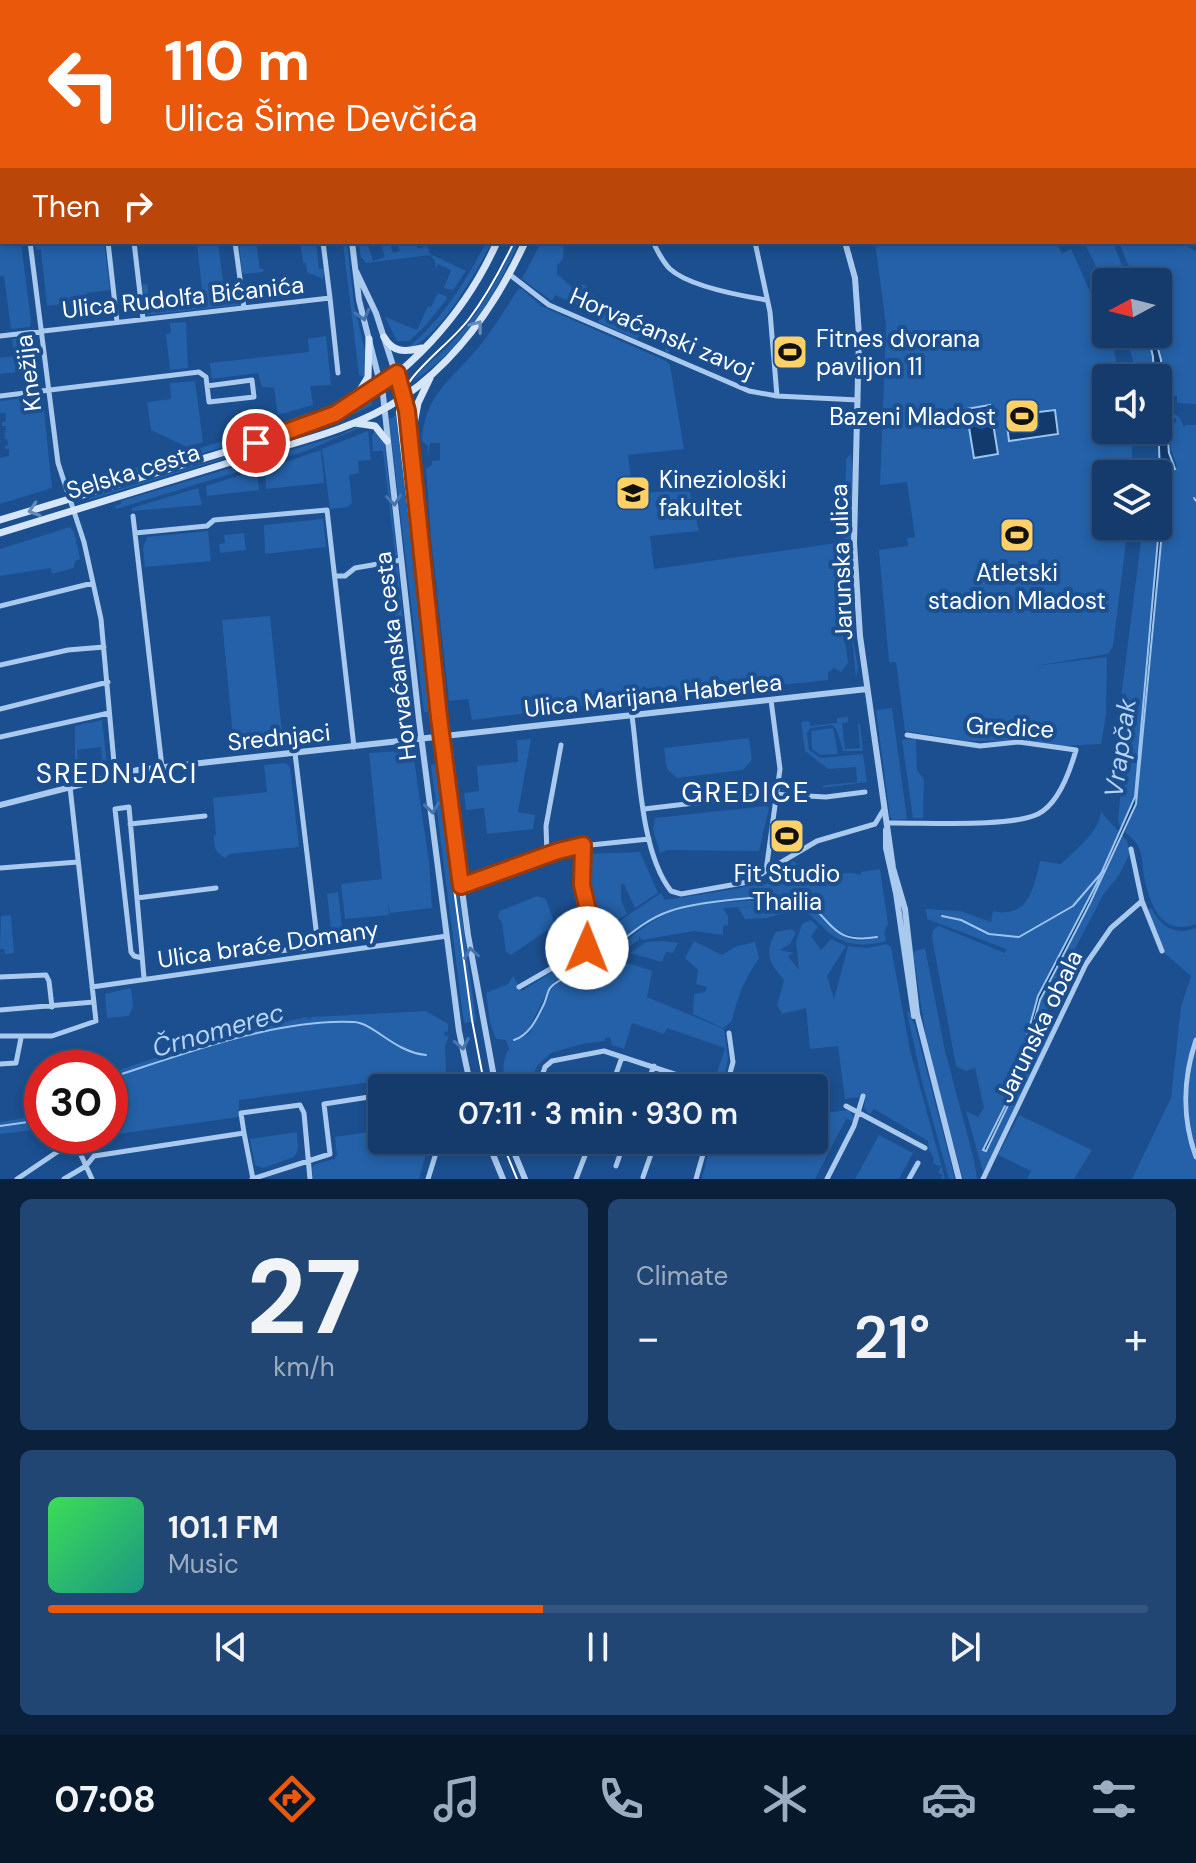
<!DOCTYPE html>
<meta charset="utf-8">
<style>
:root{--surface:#143b6b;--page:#214673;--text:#f1f3f6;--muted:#9dadc1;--line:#33557e;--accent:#ea580c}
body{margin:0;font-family:"DM Sans",sans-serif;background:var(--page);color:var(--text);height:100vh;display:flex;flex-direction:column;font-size:30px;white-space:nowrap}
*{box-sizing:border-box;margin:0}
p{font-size:26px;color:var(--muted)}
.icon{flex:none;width:44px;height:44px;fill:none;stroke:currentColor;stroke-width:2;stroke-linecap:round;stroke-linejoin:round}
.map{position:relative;height:1179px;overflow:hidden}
.sheet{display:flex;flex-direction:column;gap:20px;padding:20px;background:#0b203b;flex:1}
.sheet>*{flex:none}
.top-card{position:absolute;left:0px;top:0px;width:1196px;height:244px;box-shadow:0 4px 12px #0003,0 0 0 2px var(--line);background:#ea580c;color:#fff;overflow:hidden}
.needle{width:52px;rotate:263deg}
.fabs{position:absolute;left:1092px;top:268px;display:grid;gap:16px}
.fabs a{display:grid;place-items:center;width:80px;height:80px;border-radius:8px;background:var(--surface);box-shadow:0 4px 12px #0003,0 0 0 2px var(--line);font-size:40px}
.speed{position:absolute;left:24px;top:1050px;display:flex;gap:16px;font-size:40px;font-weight:700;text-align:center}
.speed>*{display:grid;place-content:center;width:104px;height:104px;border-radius:50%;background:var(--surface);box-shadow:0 4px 12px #0003,0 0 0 2px var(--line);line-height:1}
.speed .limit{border:12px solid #d22;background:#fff;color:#111}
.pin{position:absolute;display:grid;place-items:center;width:68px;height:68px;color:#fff;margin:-34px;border:4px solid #fff;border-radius:50%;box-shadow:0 2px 8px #0007}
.me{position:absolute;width:88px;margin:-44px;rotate:1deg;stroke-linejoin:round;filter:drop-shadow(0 0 6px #0008)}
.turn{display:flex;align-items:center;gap:28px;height:168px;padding:0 32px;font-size:36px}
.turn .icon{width:104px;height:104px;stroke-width:2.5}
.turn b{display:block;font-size:56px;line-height:68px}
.then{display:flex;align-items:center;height:76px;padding:0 32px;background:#0003;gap:16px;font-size:30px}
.big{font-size:60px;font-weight:600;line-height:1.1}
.sheet .card{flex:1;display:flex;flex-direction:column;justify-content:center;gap:12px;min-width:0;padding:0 28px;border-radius:12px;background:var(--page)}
.sheet .dial{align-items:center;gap:0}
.dial b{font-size:104px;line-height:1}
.song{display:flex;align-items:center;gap:24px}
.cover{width:96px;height:96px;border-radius:12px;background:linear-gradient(135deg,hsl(130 70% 55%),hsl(170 70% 35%))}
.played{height:8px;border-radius:4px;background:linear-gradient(90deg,var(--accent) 45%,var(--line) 45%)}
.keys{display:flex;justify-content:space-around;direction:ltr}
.heat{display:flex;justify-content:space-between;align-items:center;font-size:44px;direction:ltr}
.sheet .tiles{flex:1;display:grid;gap:20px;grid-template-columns:1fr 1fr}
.card:last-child{grid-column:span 2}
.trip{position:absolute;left:368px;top:1074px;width:460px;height:80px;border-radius:8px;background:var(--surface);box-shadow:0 4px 12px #0003,0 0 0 2px var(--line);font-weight:600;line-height:80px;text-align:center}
.menu{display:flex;height:128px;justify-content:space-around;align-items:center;background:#08182b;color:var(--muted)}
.menu .icon{width:56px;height:56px}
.menu .current{color:var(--accent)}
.menu b{font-size:36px;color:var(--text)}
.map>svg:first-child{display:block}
.green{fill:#2461a8;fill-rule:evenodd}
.water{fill:#123a6d;stroke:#9cc4f0;stroke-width:2}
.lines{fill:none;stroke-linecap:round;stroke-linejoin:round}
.stream{stroke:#9cc4f0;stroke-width:2}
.minor{stroke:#a9c9ee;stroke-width:5}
.tertiary{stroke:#a9c9ee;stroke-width:6}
.secondary{stroke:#d6e6fa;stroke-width:7}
.tram{stroke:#fff;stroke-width:2}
.oneway{stroke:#4674ac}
.oneway2{stroke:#668bba}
.route-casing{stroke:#983908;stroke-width:20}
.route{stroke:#ea580c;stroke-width:14}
.labels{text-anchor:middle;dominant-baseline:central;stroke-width:8;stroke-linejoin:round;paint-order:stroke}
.street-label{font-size:24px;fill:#fff;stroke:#1b4f8f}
.poi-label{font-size:24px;fill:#fff;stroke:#1b4f8f;text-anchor:start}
.water-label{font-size:26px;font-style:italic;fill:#b5d3f5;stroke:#1b4f8f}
.quarter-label{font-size:28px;letter-spacing:2px;fill:#fff;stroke:#1b4f8f}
</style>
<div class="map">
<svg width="1196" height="1179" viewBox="0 0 1196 1179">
<rect width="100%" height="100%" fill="#1b4f8f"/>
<path class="green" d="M1051,0H1196V125L1194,2Z
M35,242H104L110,290L87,293V301L47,306L41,250L36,249Z
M197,242H218L225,297H239V305L147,315L142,285L147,284L149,297L202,290Z
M239,242H256L260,269H264L263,272L244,274L242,272Z
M300,242H316L319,269H324L323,279L307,272L306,263H303Z
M347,242L354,304L367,360L365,378L359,375L343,243Z
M367,242L373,261L385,257L380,242H384L386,246L390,245L393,253L400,251L396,242H410L411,245L416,244L418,249L424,247L423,242H426L430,254L466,271L453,290L444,288L451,270L438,264L436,269L435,261L430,255L366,263L361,257L359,245Z
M486,242H492C478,269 437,343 406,349C441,321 466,282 486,242Z
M515,242H519C496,294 461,352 412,382C419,369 439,356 451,343C479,314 499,278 515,242Z
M541,242H564L563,259L557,266V274L574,289L584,284L603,309L598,314L555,295L552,301L522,279Z
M875,242H1056L1062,254L1071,249L1106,327V334L1110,336L1121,378H1106V430H1132V474H1106V526H1128L1113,646L1108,654L1034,666L1107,657L1106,714L1101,744L1063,746L1027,740L969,741L905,731L896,662H889L879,550L908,546L907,538L915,537L907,482L880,485L886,326Z
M1084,242H1113L1128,282H1106V286Z
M1119,242H1182L1196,252V404L1177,403V396L1164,395L1161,360L1154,334H1158V282H1135Z
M21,243L31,320L30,327L11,329L4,276H0V245Z
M518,289H522L541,306L666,361L670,365L684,449L628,455L633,494L689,489L699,531L650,536L654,569L837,543L840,602L848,663L841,672L834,668L828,672V680L665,697L643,686L639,699L472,720L468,699L449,701L431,538L426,469L432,465V461L440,460V443H430L428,457V446L422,441C424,395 452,379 479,347C493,328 506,309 518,289Z
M438,293L446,296L447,299L425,326L409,341H397L385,317L417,330L428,306L431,307Z
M605,310L628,325L673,341L674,344L668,353L665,351L666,346L640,335L637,339L598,322Z
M186,322L188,368L170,370L166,334L171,333L170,323Z
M1125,334H1148L1153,357L1154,378H1138Z
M33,336L37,370L0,374V358L14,356L12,339Z
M326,336L331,385L310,386L313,405L278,415L274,388L262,387L258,373L212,379L210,363L309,352L308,339Z
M195,381L203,442L187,447L151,430L147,402L171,399L170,383Z
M40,396L43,400L52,488L0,504V458L9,456V449H5V446L8,445L7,439H4L6,426H2V422H5L6,413H0V401Z
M371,398L372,405L365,409L314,431L89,500V498L292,437L331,422Z
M1167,408L1180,418L1184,427L1186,425H1196V924C1162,937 1150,905 1144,877C1142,868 1143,854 1138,846C1136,841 1129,836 1125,832L1138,795L1166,490L1169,470L1172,471L1177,467L1171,449L1170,423H1176V418H1170V412L1158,413V409Z
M306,413L309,417L287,428L86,488L85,483L282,423Z
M401,413L435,711L424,712L389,419Z
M359,426H364L306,451L116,509L115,506L121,504V501L338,436Z
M376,429L384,441L397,555L392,559L389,555L395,553L383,451H373L372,436Z
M368,431L371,460L358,461L359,473L349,475L352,503L348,507L330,509L322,449Z
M321,450L324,483L266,489L265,469Z
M851,454L853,470L850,568L854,645L858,668L856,678L844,559L846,459Z
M257,470L259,490L207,496L206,486Z
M1158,476L1163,478V483L1137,788L1133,805L1121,828L1118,821L1123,765L1115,744L1143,526H1158Z
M198,488L202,505L132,511V508Z
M323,519L326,547L265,554L264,525Z
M70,527L74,532L80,559L75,561L74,568L52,574L51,568L0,576V549Z
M208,531L211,561L145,567L143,548L147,537Z
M244,533L246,550L220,553L219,544L225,543L224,535Z
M392,561L398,567L412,719L409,718L389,565Z
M270,616L283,742L234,747L222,620Z
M892,708L907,819L893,820L890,817L876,710Z
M848,717V722L842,723L845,749L860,748L858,724H860L863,751H843L837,730L832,725L810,728L807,733L809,750L821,758L863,754L867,782L822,788L825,785L857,782L856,767L828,769L805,751L801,722L809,721L810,726L837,723V718Z
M102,720L107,764L83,771L82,762L102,759L101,747L77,750L80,772L75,773V726Z
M833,728L838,754L820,755L812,749L811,731Z
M749,738L752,760L743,770L677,778L667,769L664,748Z
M916,738L917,770L924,779L923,818H913L902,740Z
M531,739L518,812L535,815L533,829L487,834L484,808L466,810L464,793L479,791L477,766L518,762L517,740Z
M402,751L410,753L414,759L429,862L432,908L390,913L388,902L389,915L345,919L341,884L382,879L369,753Z
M285,763L290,767L299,847L230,854L225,858C215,851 214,849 214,835H216L213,798L267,792L264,765Z
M441,764L476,1021L464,1023L431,765Z
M767,806L769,808L759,851L667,850L660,853L653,830L655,818Z
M1101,812L1127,841L1130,853L1119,875L1103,895L1058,982L1043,1021L1053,1027L1013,1117L983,1172L966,1111L978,1117L984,1108L975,1068L966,1071L956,1066L932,938L933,930L939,926L1005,953L1006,949L927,919L926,909L960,911L991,922L993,911C1029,919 1034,887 1040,861L1061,864C1075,850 1098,834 1101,812Z
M640,852L658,893L635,908L624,884H621V900L627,914L598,933L597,931L601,929L592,897L587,898L586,892L592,887V881L585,875L584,871L590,870L591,862L585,861L586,854Z
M794,861C815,891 834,866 861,875V872L880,869L888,924L884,933L886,941C865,947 842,946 826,930C818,923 811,914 801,909C792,905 779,906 769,905L791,911L767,918L745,919L738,908L769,906L723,908L728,916V925L723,926V935L694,931L642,940L639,936V940L590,973L593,977L592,975C619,959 624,961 652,971L647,997L724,1029L728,1059L725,1074L717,1073L725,1048L667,1028L664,1034L632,1023L624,1049L612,1045L610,1037L605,1038V1041L582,1044L551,1053L537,1066L528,1088H507C503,1073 501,1063 509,1049L506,1040L496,1039L490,1023L486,993L508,984L513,976L522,991L593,947L597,936L661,893L665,900L741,888L761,880L765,885ZM787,896C817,900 815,916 834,929C848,938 863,937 878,937C834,954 827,908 794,899C780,895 761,900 746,901C718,903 680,903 656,919C632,934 611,955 587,969C577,975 557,980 551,990C542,1003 536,1020 529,1034L513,1041L527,1032L551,985L584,968L655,916L686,906L729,900Z
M338,892L342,927L331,929L327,894Z
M537,896L546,899L555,925L511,955L506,952L502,923L498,917L500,911Z
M1151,908C1161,927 1175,936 1196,928V1179H1132L1171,1098L1181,1007L1191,976L1163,952L1147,910Z
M11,915L14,953L5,954L4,949H0L1,916Z
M811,920L818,927L811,936L821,950L831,939L846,946L827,976L834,999L848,946L867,948L886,944L891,947L910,1050L945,1179H941L943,1175L938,1173L941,1167L933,1163L934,1158L929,1150L928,1141L874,1109L870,1114L867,1112L864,1107L866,1096L845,1099L838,1046L810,1049L806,1008L782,1014L777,1005L784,980C770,964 763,953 776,932L792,929L796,933L790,944L780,950L794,953L788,956L799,970L796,942L802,924Z
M663,941L678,943L673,953L666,952L662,962L630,953L646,942Z
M694,941L722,955L735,947L755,942L759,958C745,979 737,997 732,1021L723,1028L693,1014L694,994L705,992L707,987L696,984L698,970L685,958Z
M925,948L945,1051L974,1160L977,1179H963L927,1044L913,952Z
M131,988L133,1006L129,1016L107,1018L105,994Z
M426,1011L448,1024V1031L444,1032L445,1036H449L445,1045L446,1072L239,1100V1117L110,1135V1074L117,1071L204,1041L306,1017L310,1019L312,1017Z
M907,1012H909L915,1026L955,1179H949L922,1082Z
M849,1110L853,1115V1121L846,1119L815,1179H702L712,1140H779L799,1155L807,1140H814V1114Z
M42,1115V1129L0,1134V1122Z
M1019,1115L1092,1150L1074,1179H1027L1031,1171L998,1155Z
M382,1130V1140H430L419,1179H313L312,1168L316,1164L334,1159L337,1155L335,1137Z
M297,1132L298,1150L294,1157L263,1168L255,1165L250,1139Z
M879,1135L913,1153L899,1179H855Z"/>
<path class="water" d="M1148,334H1154L1161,360L1164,395L1158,396V378H1154L1153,357Z
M990,405L998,454L974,458L966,409Z
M1055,410L1058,434L1009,441L1006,416Z
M1158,417H1166L1169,453L1175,469L1169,470L1166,490L1136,804L1090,903L1040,1000L1015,1091L986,1151L983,1150L1011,1094L1038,996L1097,883L1135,797L1163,483L1160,476Z"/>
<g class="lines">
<path class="stream" d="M1194,498L1196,501
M942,916L961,920L989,934L1019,937L1073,906L1104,870
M514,1040C530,1035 537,1018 544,1004C547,998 547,991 551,987C558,979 574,975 583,969C613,952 637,922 670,911C692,903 777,892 798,900C833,912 826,946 877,937
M110,1081L119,1075C189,1052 281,1018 354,1022C374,1023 394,1052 426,1055
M0,1126L42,1120"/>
<path class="minor" d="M42,0V2
M114,0V2
M148,0V2
M231,0V2
M279,0V2
M405,0V2
M495,0V2
M0,2L17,0
M331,2V0
M714,2V0
M0,40H2
M0,97H2
M0,239H2
M30,242L58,463L84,542L101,619L115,774
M108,242L117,322
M134,242L143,319
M235,242L244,308
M323,242L330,298
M653,242C658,252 662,261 670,269C689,286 742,296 767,300
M755,242L770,312L777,396
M509,274L549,305L749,391L777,396L858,400
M0,336L330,298L338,373
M0,396L199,372L206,377L209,402L254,397L252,380L207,386
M133,516L162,767
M135,533L207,526L214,520L327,510L354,747
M335,576H345L355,568L401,560
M0,606L93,583
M0,665L68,650L104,647
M0,709L108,682
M632,716C639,765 640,852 671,891L681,894L748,882L817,841L875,824L884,809
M0,737L109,713
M644,809L771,794L826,797L865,792
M887,823C922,822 1009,828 1038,814C1058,804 1070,771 1076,750L1019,742L980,746L907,735
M130,824L205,816
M1131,849L1142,901L1162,951
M547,855L546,826L561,745
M0,868L78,862
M766,871L780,769L771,700
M461,886L571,847L649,839
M137,898L216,888
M256,954L318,946L295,753
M142,958L134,956L131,952L115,809L129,807L144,978
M0,977L46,975L49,981L52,1007
M92,987L447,936
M519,987L587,948L594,936L582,885L583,845
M0,1010L94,1002
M0,1036H52L96,1021L70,787
M1196,1040C1183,1078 1182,1119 1196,1157
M0,1064L16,1063L21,1038
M430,1088H447
M538,1088L545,1067L552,1061L604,1051L717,1088
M611,1088L622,1057
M645,1088L654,1066
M674,1088L678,1076
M726,1088L733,1062L729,1033
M846,1106L925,1148
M244,1133L241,1113L300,1105L304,1113L310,1179
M616,1166L625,1140
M643,1177L656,1140
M17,1179L63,1148L72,1146L81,1155L92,1179
M64,1179L86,1166L94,1156L244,1133L253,1179
M252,1179L330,1154L324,1104L382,1095
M428,1179L440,1140
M576,1179L591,1140
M696,1179L707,1140
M827,1179L854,1126L863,1096
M909,1179L918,1163
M983,1179L1086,964L1111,928L1142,901"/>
<path class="tertiary" d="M0,175H2
M352,242L359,300L383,395L419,720L459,1031L471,1088
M845,242L855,278L859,335L854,543L860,636L893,868L905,909L917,1014L959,1179
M356,271L376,313L406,406L439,717L468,935L496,1088
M0,805L138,770L867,689
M886,830V848L896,893L914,1016
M487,1140L503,1179
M509,1140L525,1179"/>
<path class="secondary" d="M528,0V2
M554,0L555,2
M384,337C393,353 405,352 422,348
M354,400L368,377L369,339
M355,423L375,426L387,441
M411,440L418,403L430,378
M0,520L278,436C298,429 318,423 336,414C407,378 465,314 497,242
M0,533C81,508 163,483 244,458C297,442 356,429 402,398C459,359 497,303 525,242"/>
<path class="tram" d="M538,0L539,2
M485,1088L472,1020L450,859L397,412C399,377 447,348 469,319C487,295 501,269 514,242
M501,1140L517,1179"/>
</g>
<defs><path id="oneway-chevron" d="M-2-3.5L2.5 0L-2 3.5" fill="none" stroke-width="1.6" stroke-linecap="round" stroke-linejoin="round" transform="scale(2)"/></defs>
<g class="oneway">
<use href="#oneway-chevron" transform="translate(363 315) rotate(75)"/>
<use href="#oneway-chevron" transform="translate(394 500) rotate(84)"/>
<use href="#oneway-chevron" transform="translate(432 808) rotate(82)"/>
<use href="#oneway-chevron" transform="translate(471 953) rotate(-99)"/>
<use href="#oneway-chevron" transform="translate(462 1044) rotate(79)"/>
</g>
<g class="oneway2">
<use href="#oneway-chevron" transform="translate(477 326) rotate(-53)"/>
<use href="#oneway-chevron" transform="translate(34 510) rotate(163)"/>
</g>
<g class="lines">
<defs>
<path id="route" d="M256,443L335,414L397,373L407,411L439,717L461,886L558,851L583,845L582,885L594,936L587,948"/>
</defs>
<use href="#route" class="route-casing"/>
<use href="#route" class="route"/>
</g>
<defs>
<symbol id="stadium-square" viewBox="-11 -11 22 22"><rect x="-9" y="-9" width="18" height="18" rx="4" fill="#ffd166" stroke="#1b4f8f"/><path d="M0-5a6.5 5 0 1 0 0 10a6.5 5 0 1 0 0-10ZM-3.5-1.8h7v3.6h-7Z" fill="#111"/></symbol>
<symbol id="university-square" viewBox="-11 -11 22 22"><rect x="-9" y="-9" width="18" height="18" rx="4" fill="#ffd166" stroke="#1b4f8f"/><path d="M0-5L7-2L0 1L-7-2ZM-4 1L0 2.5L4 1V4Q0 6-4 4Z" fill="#111"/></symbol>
</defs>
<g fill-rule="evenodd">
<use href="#stadium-square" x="770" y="332" width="40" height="40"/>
<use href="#stadium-square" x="1002" y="396" width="40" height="40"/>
<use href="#university-square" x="613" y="473" width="40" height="40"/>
<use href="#stadium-square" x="997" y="515" width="40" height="40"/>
<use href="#stadium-square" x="767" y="816" width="40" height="40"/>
</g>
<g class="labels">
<g class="street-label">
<text transform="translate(183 297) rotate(-6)">Ulica Rudolfa Bićanića</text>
<text transform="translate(662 333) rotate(23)">Horvaćanski zavoj</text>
<text transform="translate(28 373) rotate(-97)">Knežija</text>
<text transform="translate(133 471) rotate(-17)">Selska cesta</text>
<text transform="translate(841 562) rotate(-92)">Jarunska ulica</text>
<text transform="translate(395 656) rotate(-97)">Horvaćanska cesta</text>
<text transform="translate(653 695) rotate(-6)">Ulica Marijana Haberlea</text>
<text transform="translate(1010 727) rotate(3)">Gredice</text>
<text transform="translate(279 737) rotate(-6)">Srednjaci</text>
<text transform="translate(268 944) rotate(-8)">Ulica braće Domany</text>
<text transform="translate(1039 1026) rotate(-64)">Jarunska obala</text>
</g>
<g class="poi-label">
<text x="816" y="338">Fitnes dvorana<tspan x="816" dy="28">paviljon 11</tspan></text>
<text x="996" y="416" text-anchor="end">Bazeni Mladost</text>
<text x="659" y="479">Kineziološki<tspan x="659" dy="28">fakultet</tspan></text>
<text x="1017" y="572" text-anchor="middle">Atletski<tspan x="1017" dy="28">stadion Mladost</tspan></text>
<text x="787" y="873" text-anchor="middle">Fit Studio<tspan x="787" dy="28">Thailia</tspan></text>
</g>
<g class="water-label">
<text transform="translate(1120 748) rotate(-82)">Vrapčak</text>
<text transform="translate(218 1030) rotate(-16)">Črnomerec</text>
</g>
<g class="quarter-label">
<text x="117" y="773">SREDNJACI</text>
<text x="746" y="792">GREDICE</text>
</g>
</g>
</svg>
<div class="fabs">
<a><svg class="needle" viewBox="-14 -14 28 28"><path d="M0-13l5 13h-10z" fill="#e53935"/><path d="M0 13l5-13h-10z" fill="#9dadc1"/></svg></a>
<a><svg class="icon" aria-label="sound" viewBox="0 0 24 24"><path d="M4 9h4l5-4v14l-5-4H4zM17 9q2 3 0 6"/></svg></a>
<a><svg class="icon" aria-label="layers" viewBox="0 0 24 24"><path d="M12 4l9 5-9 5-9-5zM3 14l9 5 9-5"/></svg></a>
</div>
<div class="speed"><div class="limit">30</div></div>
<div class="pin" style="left:256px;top:443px;background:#d93025"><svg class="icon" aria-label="arrive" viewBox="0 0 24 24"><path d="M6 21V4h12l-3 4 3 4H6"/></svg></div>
<svg class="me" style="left:587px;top:948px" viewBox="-20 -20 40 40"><circle r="19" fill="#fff"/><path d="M0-13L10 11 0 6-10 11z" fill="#ea580c"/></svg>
<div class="trip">07:11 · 3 min · 930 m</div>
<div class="top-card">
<div class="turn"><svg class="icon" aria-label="left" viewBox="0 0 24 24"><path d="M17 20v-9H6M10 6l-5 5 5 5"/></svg><div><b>110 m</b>Ulica Šime Devčića</div></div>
<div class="then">Then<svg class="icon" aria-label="right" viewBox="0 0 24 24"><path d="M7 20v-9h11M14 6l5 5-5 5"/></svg></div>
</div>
</div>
<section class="sheet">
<div class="tiles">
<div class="card dial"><b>27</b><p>km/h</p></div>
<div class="card"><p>Climate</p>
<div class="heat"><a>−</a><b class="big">21°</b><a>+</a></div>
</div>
<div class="card">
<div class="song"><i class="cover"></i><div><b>101.1 FM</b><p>Music</p></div></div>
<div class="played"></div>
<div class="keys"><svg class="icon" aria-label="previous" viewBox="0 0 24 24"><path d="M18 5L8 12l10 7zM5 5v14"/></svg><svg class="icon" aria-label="pause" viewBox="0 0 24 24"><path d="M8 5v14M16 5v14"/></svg><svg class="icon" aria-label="next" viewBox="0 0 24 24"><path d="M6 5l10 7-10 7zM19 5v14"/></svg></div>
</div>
</div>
</section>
<nav class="menu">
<b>07:08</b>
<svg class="icon current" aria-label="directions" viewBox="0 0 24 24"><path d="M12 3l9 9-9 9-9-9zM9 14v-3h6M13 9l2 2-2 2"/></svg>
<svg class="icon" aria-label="music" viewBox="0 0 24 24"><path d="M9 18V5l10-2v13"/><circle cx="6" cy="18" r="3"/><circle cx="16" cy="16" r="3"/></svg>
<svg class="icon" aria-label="phone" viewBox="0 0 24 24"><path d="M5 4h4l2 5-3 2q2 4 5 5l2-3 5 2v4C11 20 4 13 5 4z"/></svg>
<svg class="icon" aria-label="climate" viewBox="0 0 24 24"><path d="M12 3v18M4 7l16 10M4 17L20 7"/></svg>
<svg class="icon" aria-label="car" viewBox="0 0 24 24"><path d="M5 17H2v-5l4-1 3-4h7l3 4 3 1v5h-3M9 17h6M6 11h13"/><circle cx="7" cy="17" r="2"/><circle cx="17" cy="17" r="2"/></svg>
<svg class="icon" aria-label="filters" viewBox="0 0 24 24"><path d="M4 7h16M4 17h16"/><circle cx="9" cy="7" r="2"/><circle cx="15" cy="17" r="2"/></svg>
</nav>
